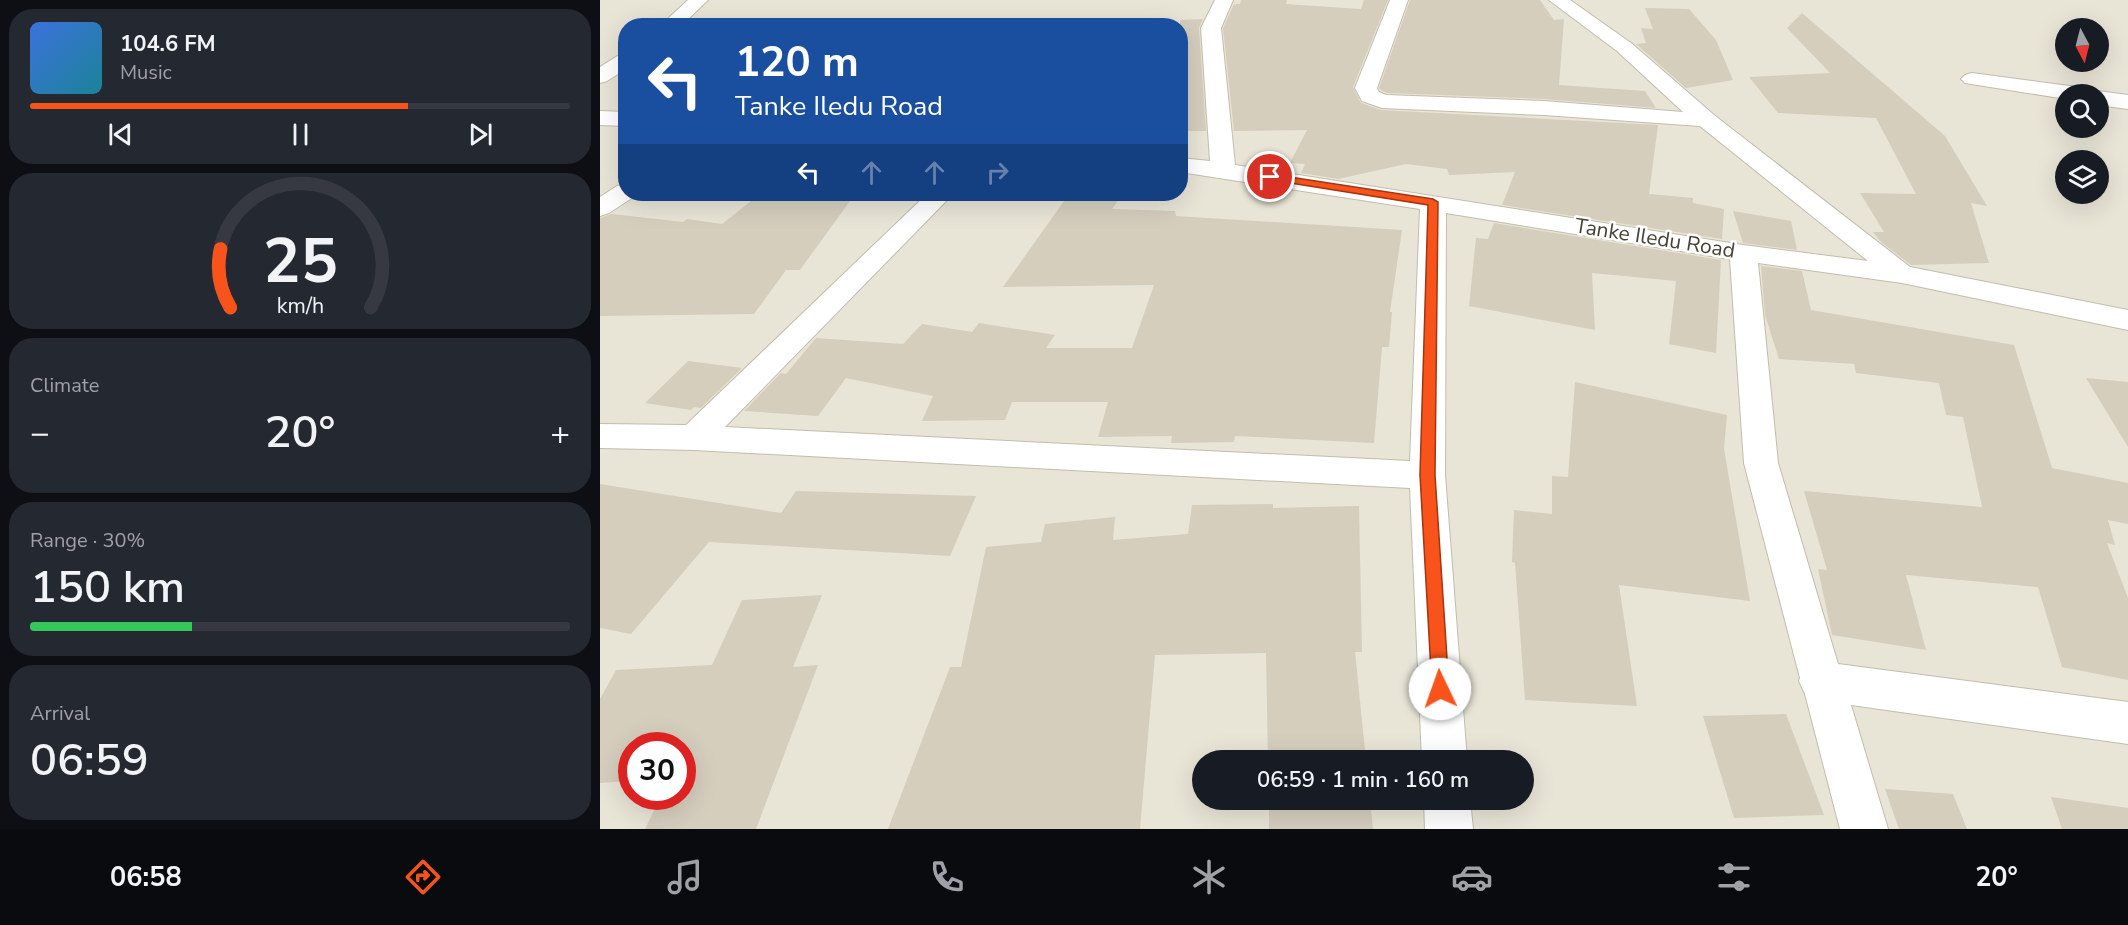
<!DOCTYPE html>
<meta charset="utf-8">
<style>
:root{--surface:#171b24;--page:#242831;--text:#f1f3f6;--muted:#9ea1a6;--line:#363941;--accent:#f8531a}
body{margin:0;font-family:"Nunito Sans",sans-serif;background:var(--page);color:var(--text);height:100vh;display:flex;flex-direction:column;font-size:22px;white-space:nowrap}
*{box-sizing:border-box;margin:0}
p{font-size:20px;color:var(--muted)}
.icon{flex:none;width:33px;height:33px;fill:none;stroke:currentColor;stroke-width:2;stroke-linecap:round;stroke-linejoin:round}
.map{position:relative;flex:1;overflow:hidden}
.side{display:flex;flex-direction:column;gap:9px;padding:9px;background:#0d0f14;width:600px}
.side>*{flex:none}
.banner{position:absolute;left:18px;top:18px;width:570px;height:183px;border-radius:24px;box-shadow:0 6px 24px #0002;background:#1a4fa0;color:#fff;overflow:hidden}
.needle{width:39px;rotate:173deg}
.tools{position:absolute;left:1455px;top:18px;display:grid;gap:12px}
.tools a{display:grid;place-items:center;width:54px;height:54px;border-radius:50%;background:var(--surface);box-shadow:0 6px 24px #0002;font-size:30px}
.speed{position:absolute;left:18px;top:732px;display:flex;gap:12px;font-size:30px;font-weight:700;text-align:center}
.speed>*{display:grid;place-content:center;width:78px;height:78px;border-radius:50%;background:var(--surface);box-shadow:0 6px 24px #0002;line-height:1}
.speed .limit{border:9px solid #d22;background:#fff;color:#111}
.pin{position:absolute;display:grid;place-items:center;width:51px;height:51px;color:#fff;margin:-26px;border:3px solid #fff;border-radius:50%;box-shadow:0 2px 6px #0007}
.me{position:absolute;width:66px;margin:-33px;rotate:357deg;stroke-linejoin:round;filter:drop-shadow(0 0 4px #0008)}
.turn{display:flex;align-items:center;gap:21px;height:126px;padding:0 18px;font-size:27px}
.turn .icon{width:78px;height:78px;stroke-width:2.5}
.turn b{display:block;font-size:42px;line-height:51px}
.lanes{display:flex;align-items:center;height:57px;padding:0 18px;background:#0003;justify-content:center;gap:30px;direction:ltr}
.lanes .off{opacity:.35}
.big{font-size:45px;font-weight:600;line-height:1.1}
.side .widget{flex:1;display:flex;flex-direction:column;justify-content:center;gap:9px;min-width:0;padding:0 21px;border-radius:24px;background:var(--page)}
.side .dial{align-items:center;gap:0}
.dial svg{height:156px;overflow:visible;fill:none;stroke:var(--line);stroke-width:7;stroke-linecap:round;text-anchor:middle}
.dial text{fill:var(--text);stroke:none}
.song{display:flex;align-items:center;gap:18px}
.cover{width:72px;height:72px;border-radius:9px;background:linear-gradient(135deg,hsl(220 70% 55%),hsl(190 70% 35%))}
.played{height:6px;border-radius:3px;background:linear-gradient(90deg,var(--accent) 70%,var(--line) 70%)}
.keys{display:flex;justify-content:space-around;direction:ltr}
.heat{display:flex;justify-content:space-between;align-items:center;font-size:33px;direction:ltr}
.charge{height:9px;border-radius:4px;background:linear-gradient(90deg,#34c759 30%,var(--line) 0)}
.trip{position:absolute;left:592px;top:750px;width:342px;height:60px;border-radius:30px;background:var(--surface);box-shadow:0 6px 24px #0002;font-weight:600;line-height:60px;text-align:center}
.tab-bar{display:flex;height:96px;justify-content:space-around;align-items:center;background:#090b0e;color:var(--muted)}
.tab-bar .icon{width:42px;height:42px}
.tab-bar .current{color:var(--accent)}
.tab-bar b{font-size:27px;color:var(--text)}
main{display:flex;flex:1;min-height:0}
.map>svg:first-child{display:block}
.residential{fill:#e8e4d6;fill-rule:evenodd}
.building{fill:#d5cebd}
.lines{fill:none;stroke-linecap:round;stroke-linejoin:round}
.minor-casing{stroke:#c2bdad;stroke-width:2}
.minor{fill:#fff;fill-rule:evenodd}
.route{fill:#f8531a;stroke:#a13611;stroke-width:1.5}
.labels{text-anchor:middle;dominant-baseline:central;stroke-width:5;stroke-linejoin:round;paint-order:stroke}
.street-label{font-size:21px;fill:#474237;stroke:#fff}
</style>
<main>
<section class="side">
<div class="widget">
<div class="song"><i class="cover"></i><div><b>104.6 FM</b><p>Music</p></div></div>
<div class="played"></div>
<div class="keys"><svg class="icon" aria-label="previous" viewBox="0 0 24 24"><path d="M18 5L8 12l10 7zM5 5v14"/></svg><svg class="icon" aria-label="pause" viewBox="0 0 24 24"><path d="M8 5v14M16 5v14"/></svg><svg class="icon" aria-label="next" viewBox="0 0 24 24"><path d="M6 5l10 7-10 7zM19 5v14"/></svg></div>
</div>
<div class="widget dial"><svg viewBox="0 0 100 80">
<path d="M14 69A42 42 0 1 1 86 69"/>
<path d="M14 69A42 42 0 0 1 9 39" stroke="#f8531a"/>
<text x="50" y="56" font-size="32" font-weight="700">25</text>
<text x="50" y="72" font-size="11">km/h</text>
</svg></div>
<div class="widget"><p>Climate</p>
<div class="heat"><a>−</a><b class="big">20°</b><a>+</a></div>
</div>
<div class="widget"><p>Range · 30%</p><b class="big">150 km</b><div class="charge"></div></div>
<div class="widget"><p>Arrival</p><b class="big">06:59</b></div>
</section>
<div class="map">
<svg width="1528" height="829" viewBox="0 0 1528 829">
<rect width="100%" height="100%" fill="#f4f1e8"/>
<path class="residential" d="M0,0H1528V829H0ZM26,26H580V194H26ZM1466,28H1498V62H1466ZM1466,94H1498V128H1466ZM1466,160H1498V194H1466ZM32,746H82V796H32ZM603,760H924V800H603Z"/>
<path class="building" d="M641,0H687L686,4L761,9L764,0H788L753,87L761,103L781,110L1058,125L1049,194L1093,198V203L1124,209L1122,239L902,205L915,172L849,175L847,169L806,164L738,179L701,173L705,164L690,163L707,130L634,131L623,28L634,4H640Z
M810,0H940L954,20L964,19L959,85L1045,91L1056,108L944,99L787,93L781,90L779,88Z
M1045,8L1089,9L1116,40L1133,80L1086,88L1036,44L1046,43L1041,28L1053,29Z
M1202,13L1345,136L1387,206L1371,203L1389,263L1311,265L1281,242L1273,232H1284L1260,193L1316,194L1276,118L1178,113L1149,77L1230,73L1187,28Z
M603,19L599,28L606,131H580V20Z
M160,194H255L200,270H186L154,314L0,316V218L12,214L83,222L87,219L122,224Z
M469,194H523L512,209L575,211L576,216L802,230L790,312H792L789,347H782L774,443L635,436L634,442L571,443L572,436L498,437L508,402H412L405,420L322,421L333,396L246,378L218,416L144,411L181,373L186,374L216,338L303,344L322,324L372,332L379,323L455,335L446,348H532L554,285L403,287Z
M1133,211L1191,221L1197,250L1143,243Z
M894,223L1121,260L1116,353L1069,344L1076,281L992,273L995,330L869,306L876,238L888,239Z
M1161,266L1202,271L1211,310L1414,345L1452,468L1528,483V524L1508,520L1515,545L1507,543L1528,598V680L1462,667L1438,587L1306,575L1326,650L1232,635L1218,569L1227,570L1204,491L1382,507L1363,417L1346,415L1339,383L1256,373L1254,364L1179,359L1165,315Z
M88,361L142,368L101,408L94,407L91,410L45,403Z
M1486,378L1528,382V447Z
M975,382L1127,415L1124,449L1150,601L1019,585L1037,706L925,700L915,563L912,562L914,510L952,514V476L968,477Z
M0,484L181,513L196,491L376,496L350,556L109,542L31,634L0,628Z
M673,504V508L759,506L762,652H755L766,760H668L666,653L555,655L540,829H288L350,667H361L386,547L441,542L445,524L515,517L513,540L588,534L592,505Z
M222,595L193,667L218,665L156,829H45L61,796H82V746H32V781L0,783V699L16,670L112,665L142,600Z
M1186,714L1224,815L1134,818L1103,716Z
M1285,789L1353,794L1367,829H1299Z
M1451,797L1528,808V829H1462Z
M669,800H770L773,829H669Z"/>
<g class="lines">
<defs>
<path id="minor" d="M88,0H108L81,26H60Z
M615,0H633L621,28L635,165L1143,245L1268,261L1100,126L944,115L782,108L762,101L755,88L790,0H808L777,88L779,92L786,95L944,101L1083,112L1017,51L949,0H970L1031,43L1114,115L1310,267L1528,310V330L1302,283L1158,263L1178,463L1238,664L1528,702V744L1251,705L1288,829H1240L1205,694L1199,681L1200,678L1144,463L1130,259L846,213L845,475L867,760H822L810,488L94,450L0,448V424L86,425L327,194H353L125,427L810,461L820,209L580,172V158L610,161L601,28Z
M26,53V69L7,81L0,83V67L19,55Z
M1372,73L1477,87L1485,89L1488,94H1466V99L1365,83L1361,79L1365,75Z
M1498,91L1528,95V109L1498,105V94H1490Z
M0,111L26,112V126L0,125Z
M26,184V194H37L35,196L9,213L0,216V197L17,186Z
M824,800H870L873,829H825Z"/>
</defs>
<use href="#minor" class="minor-casing"/>
<use href="#minor" class="minor"/>
</g>
<path class="route" d="M670,174L833,199L838,202L835,475L849,689L847,695L840,697L834,695L832,689L820,475L828,205L666,179V175Z"/>
<g class="labels">
<g class="street-label">
<text transform="translate(1055 238) rotate(9)">Tanke Iledu Road</text>
</g>
</g>
</svg>
<div class="tools">
<a><svg class="needle" viewBox="-14 -14 28 28"><path d="M0-13l5 13h-10z" fill="#e53935"/><path d="M0 13l5-13h-10z" fill="#9ea1a6"/></svg></a>
<a><svg class="icon" aria-label="search" viewBox="0 0 24 24"><circle cx="10" cy="10" r="6"/><path d="M15 15l6 6"/></svg></a>
<a><svg class="icon" aria-label="layers" viewBox="0 0 24 24"><path d="M12 4l9 5-9 5-9-5zM3 14l9 5 9-5"/></svg></a>
</div>
<div class="speed"><div class="limit">30</div></div>
<div class="pin" style="left:670px;top:177px;background:#d93025"><svg class="icon" aria-label="arrive" viewBox="0 0 24 24"><path d="M6 21V4h12l-3 4 3 4H6"/></svg></div>
<svg class="me" style="left:840px;top:689px" viewBox="-20 -20 40 40"><circle r="19" fill="#fff"/><path d="M0-13L10 11 0 6-10 11z" fill="#f8531a"/></svg>
<div class="trip">06:59 · 1 min · 160 m</div>
<div class="banner">
<div class="turn"><svg class="icon" aria-label="left" viewBox="0 0 24 24"><path d="M17 20v-9H6M10 6l-5 5 5 5"/></svg><div><b>120 m</b>Tanke Iledu Road</div></div>
<div class="lanes"><svg class="icon" aria-label="left" viewBox="0 0 24 24"><path d="M17 20v-9H6M10 6l-5 5 5 5"/></svg><svg class="icon off" aria-label="ahead" viewBox="0 0 24 24"><path d="M12 20V5M6 11l6-6 6 6"/></svg><svg class="icon off" aria-label="ahead" viewBox="0 0 24 24"><path d="M12 20V5M6 11l6-6 6 6"/></svg><svg class="icon off" aria-label="right" viewBox="0 0 24 24"><path d="M7 20v-9h11M14 6l5 5-5 5"/></svg></div>
</div>
</div>
</main>
<nav class="tab-bar">
<b>06:58</b>
<svg class="icon current" aria-label="directions" viewBox="0 0 24 24"><path d="M12 3l9 9-9 9-9-9zM9 14v-3h6M13 9l2 2-2 2"/></svg>
<svg class="icon" aria-label="music" viewBox="0 0 24 24"><path d="M9 18V5l10-2v13"/><circle cx="6" cy="18" r="3"/><circle cx="16" cy="16" r="3"/></svg>
<svg class="icon" aria-label="phone" viewBox="0 0 24 24"><path d="M5 4h4l2 5-3 2q2 4 5 5l2-3 5 2v4C11 20 4 13 5 4z"/></svg>
<svg class="icon" aria-label="climate" viewBox="0 0 24 24"><path d="M12 3v18M4 7l16 10M4 17L20 7"/></svg>
<svg class="icon" aria-label="car" viewBox="0 0 24 24"><path d="M5 17H2v-5l4-1 3-4h7l3 4 3 1v5h-3M9 17h6M6 11h13"/><circle cx="7" cy="17" r="2"/><circle cx="17" cy="17" r="2"/></svg>
<svg class="icon" aria-label="filters" viewBox="0 0 24 24"><path d="M4 7h16M4 17h16"/><circle cx="9" cy="7" r="2"/><circle cx="15" cy="17" r="2"/></svg>
<b>20°</b>
</nav>
